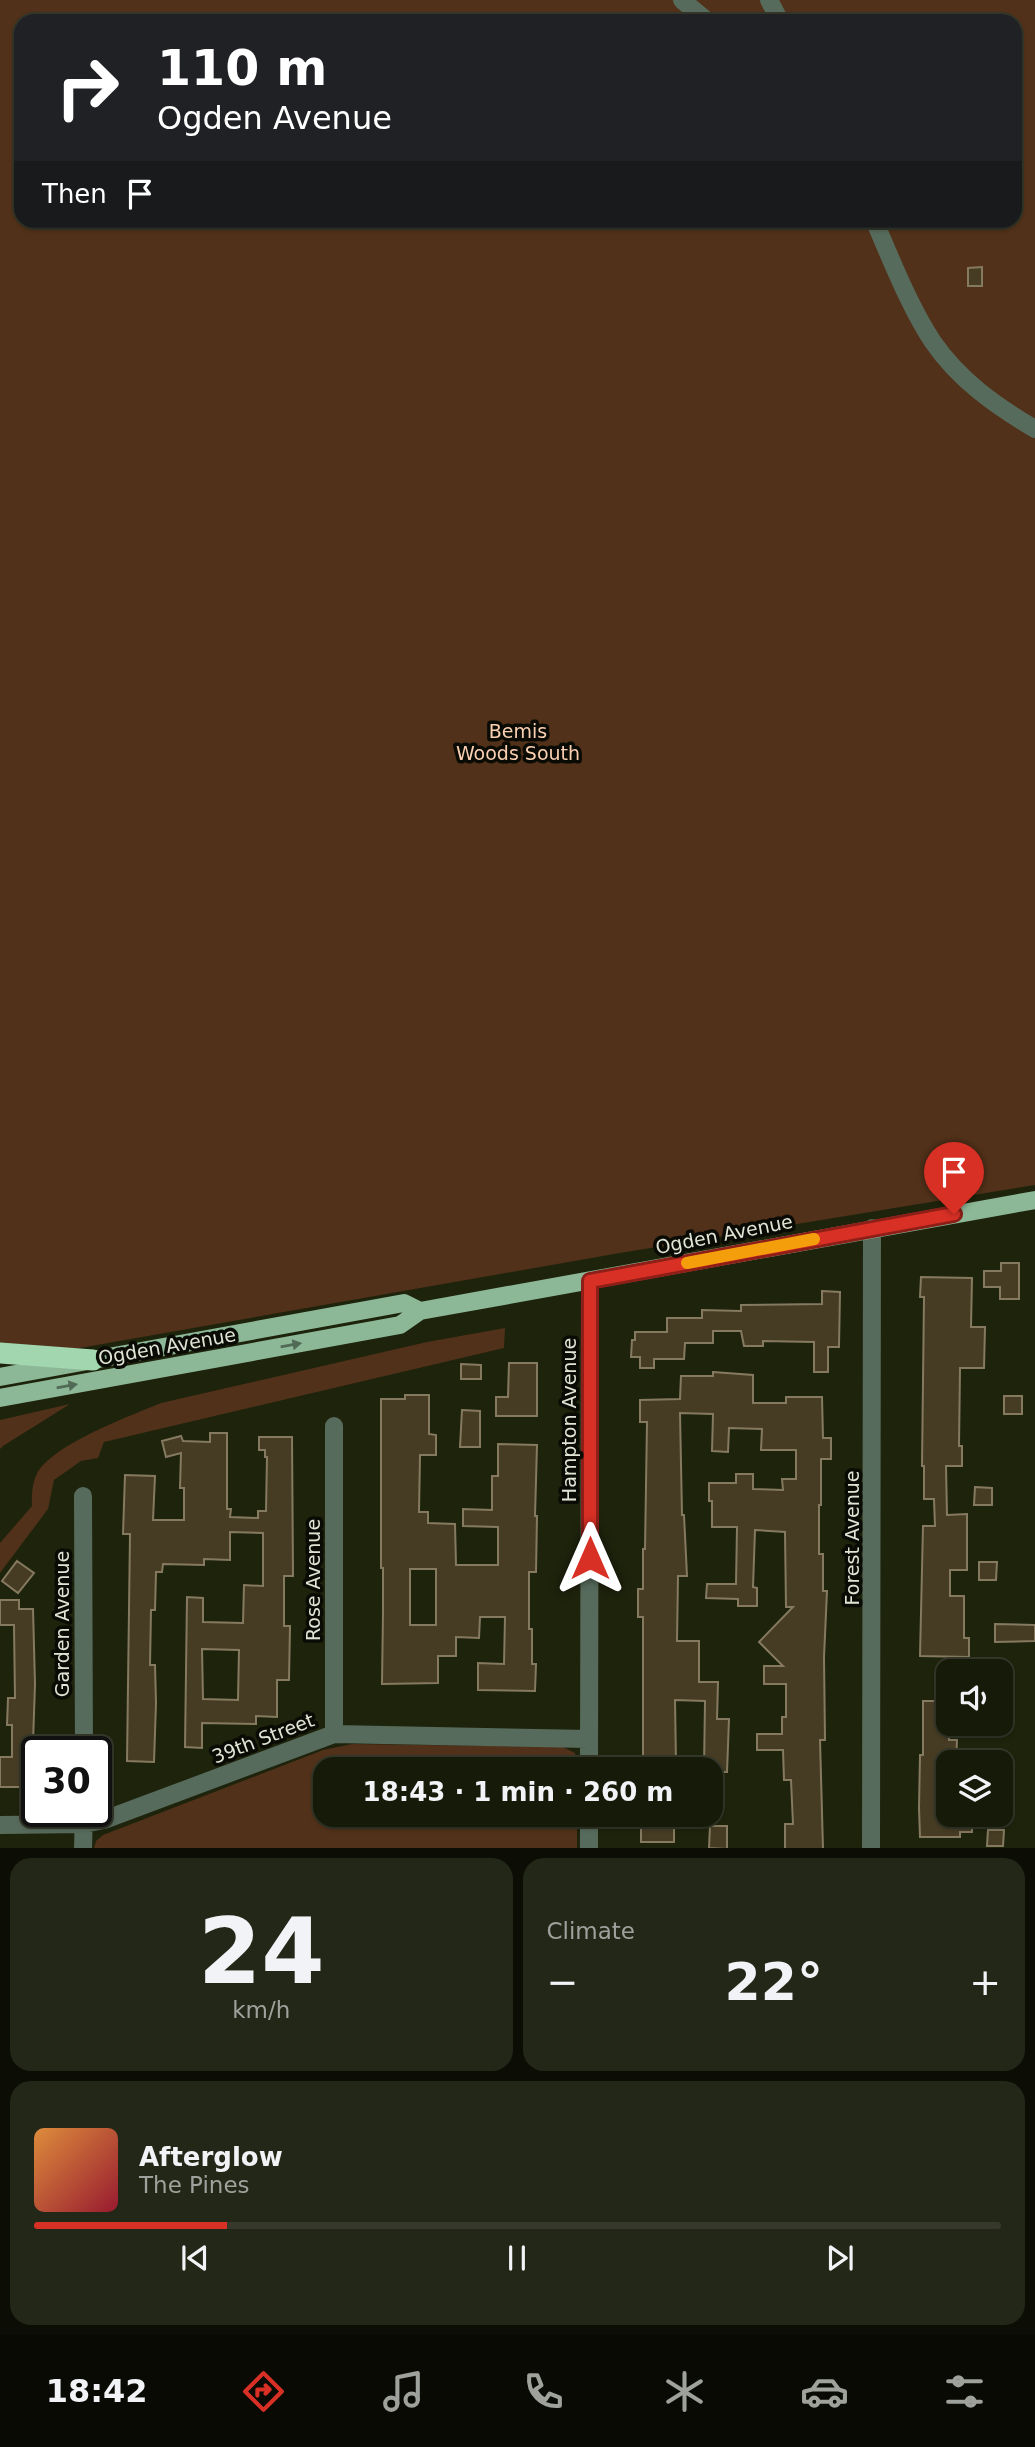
<!DOCTYPE html>
<meta charset="utf-8">
<style>
:root{--surface:#161a09;--page:#232717;--text:#f1f3f6;--muted:#9ea19c;--line:#35382a;--accent:#d93025}
body{margin:0;font-family:"DejaVu Sans",sans-serif;background:var(--page);color:var(--text);height:100vh;display:flex;flex-direction:column;font-size:26px;white-space:nowrap}
*{box-sizing:border-box;margin:0}
p{font-size:23px;color:var(--muted)}
.icon{flex:none;width:38px;height:38px;fill:none;stroke:currentColor;stroke-width:2;stroke-linecap:round;stroke-linejoin:round}
.map{position:relative;height:1848px;overflow:hidden}
.sheet{display:flex;flex-direction:column;gap:10px;padding:10px;background:#0c0e05;flex:1}
.sheet>*{flex:none}
.top-card{position:absolute;left:14px;top:14px;width:1008px;height:214px;border-radius:21px;box-shadow:0 2px 5px #0004,0 0 0 2px var(--line);background:#202124;color:#fff;overflow:hidden}
.tools{position:absolute;left:936px;top:1659px;display:grid;gap:14px}
.tools a{display:grid;place-items:center;width:77px;height:77px;border-radius:14px;background:var(--surface);box-shadow:0 2px 5px #0004,0 0 0 2px var(--line);font-size:35px}
.speed{position:absolute;left:21px;top:1736px;display:flex;gap:14px;font-size:35px;font-weight:700;text-align:center}
.speed>*{display:grid;place-content:center;width:91px;height:91px;border-radius:50%;background:var(--surface);box-shadow:0 2px 5px #0004,0 0 0 2px var(--line);line-height:1}
.speed .limit{border:4px solid #111;border-radius:10px;background:#fff;color:#111}
.pin{position:absolute;display:grid;place-items:center;width:60px;height:60px;color:#fff;margin:-72px -30px;border-radius:50% 50% 50% 0;rotate:-45deg;box-shadow:0 0 7px #0007}
.pin .icon{rotate:45deg}
.me{position:absolute;width:77px;margin:-38px;rotate:0deg;stroke-linejoin:round;filter:drop-shadow(0 0 5px #0008)}
.turn{display:flex;align-items:center;gap:24px;height:147px;padding:0 28px;font-size:32px}
.turn .icon{width:91px;height:91px;stroke-width:2.5}
.turn b{display:block;font-size:49px;line-height:60px}
.then{display:flex;align-items:center;height:66px;padding:0 28px;background:#0003;gap:14px;font-size:26px}
.big{font-size:52px;font-weight:700;line-height:1.1}
.sheet .card{flex:1;display:flex;flex-direction:column;justify-content:center;gap:10px;min-width:0;padding:0 24px;border-radius:21px;background:var(--page)}
.sheet .dial{align-items:center;gap:0}
.dial b{font-size:91px;line-height:1}
.song{display:flex;align-items:center;gap:21px}
.cover{width:84px;height:84px;border-radius:10px;background:linear-gradient(135deg,hsl(30 70% 55%),hsl(350 70% 35%))}
.played{height:7px;border-radius:4px;background:linear-gradient(90deg,var(--accent) 20%,var(--line) 20%)}
.keys{display:flex;justify-content:space-around;direction:ltr}
.heat{display:flex;justify-content:space-between;align-items:center;font-size:38px;direction:ltr}
.sheet .tiles{flex:1;display:grid;gap:10px;grid-template-columns:1fr 1fr}
.card:last-child{grid-column:span 2}
.trip{position:absolute;left:313px;top:1757px;width:410px;height:70px;border-radius:21px;background:var(--surface);box-shadow:0 2px 5px #0004,0 0 0 2px var(--line);font-weight:700;line-height:70px;text-align:center}
.tab-bar{display:flex;height:112px;justify-content:space-around;align-items:center;background:#090a04;color:var(--muted)}
.tab-bar .icon{width:49px;height:49px}
.tab-bar .active{color:var(--accent)}
.tab-bar b{font-size:32px;color:var(--text)}
.map>svg:first-child{display:block}
.green{fill:#513119;fill-rule:evenodd}
.building{fill:#463c24;stroke:#857a60;stroke-width:2;fill-rule:evenodd}
.lines{fill:none;stroke-linecap:round;stroke-linejoin:round}
.minor{stroke:#576b5c;stroke-width:18}
.major{stroke:#8cb897;stroke-width:18}
.highway{stroke:#a1d6ae;stroke-width:21}
.oneway{fill:#516a55}
.route-casing{stroke:#8d1f18;stroke-width:18}
.route{stroke:#d93025;stroke-width:12}
.slow{stroke:#f59e0b;stroke-width:12}
.labels{text-anchor:middle;dominant-baseline:central;stroke-width:7;stroke-linejoin:round;paint-order:stroke}
.park-label{font-size:19px;fill:#fbcfb1;stroke:#090b04}
.street-label{font-size:19px;fill:#e0e4d5;stroke:#090b04}
</style>
<div class="map">
<svg width="1035" height="1849" viewBox="0 0 1035 1849">
<rect width="100%" height="100%" fill="#1e230c"/>
<path class="green" d="M0,0H1035V1185L620,1253L0,1362ZM21,21H1015V220H21Z
M505,1328L504,1348L104,1442L98,1458L81,1461L54,1480L48,1509L0,1573V1543L32,1506C31,1493 33,1475 43,1465C68,1439 127,1417 161,1403L427,1342Z
M70,1404L3,1446L0,1449V1420Z
M352,1744L563,1747L575,1753L578,1769H326V1815H577V1848H94L96,1841L103,1835L323,1750Z"/>
<path class="building" d="M982,267V286H968V268Z
M1001,1263H1019V1299H1000V1287H984V1271H1001Z
M921,1277L972,1278L971,1327H985L984,1368H960L959,1446H962V1466H946L947,1515L967,1514V1570H950V1596H964V1638H969V1657L920,1656L923,1526H935L934,1499H924V1466H922L924,1297H920Z
M822,1291L840,1292L839,1347H828V1372H814V1342L763,1341V1346H744L741,1331H713V1343H685L684,1359H654V1368H640V1357H631L632,1340H635V1332H667V1318H702V1310L741,1311V1305L822,1304Z
M509,1363H537V1416H496V1397H508Z
M461,1364L481,1365V1379H461Z
M713,1372L753,1375V1403H786V1397H822L823,1438H831V1459H821V1505H819V1554H823V1591H827L824,1657L825,1740H820L823,1849H785V1824H793L791,1780H784L783,1750H757V1734H782V1717H786V1684H764V1666H783L759,1642L793,1607H786L785,1532L755,1530L753,1587L757,1588V1606H738V1599L706,1598L707,1584H736L737,1527H712V1501H709V1483H736V1474H753V1489L783,1490L782,1479H796V1450H761L762,1429L729,1428L728,1452L712,1451L713,1414L680,1413L682,1515H684L687,1576H678L677,1641H699V1682H718L717,1719H729L727,1772H710V1769H704L705,1701L675,1700L676,1765L643,1766V1617H638V1589H643V1549H645L647,1422H640V1400L680,1399L681,1376H713Z
M405,1395H429V1434L436,1435V1455H420L419,1512H428V1523L455,1524L456,1565H498V1527L463,1526V1509L492,1510V1476H498V1444L537,1445L535,1516H537L536,1572H529V1629H532V1664H536L535,1691L478,1690V1663L504,1664L505,1617H480L479,1638L456,1637V1656H438V1683L382,1684L383,1612V1568H381V1399H405ZM410,1569H436V1625H410Z
M1004,1396H1022V1414H1004Z
M462,1410L480,1411V1447H460Z
M210,1433H227V1509H231L230,1517L258,1518V1511H266L267,1457H265V1450H259V1437H292L293,1576H284V1626H290L289,1680H277V1717L256,1716V1724L202,1723V1748L185,1747L187,1597L203,1598V1622L243,1623L244,1585L263,1586V1533L230,1532V1560L204,1559V1565L163,1564L162,1572H156L155,1610H151L150,1665H155L156,1703L154,1762L127,1761L130,1534H123L125,1475L155,1476L153,1520H184V1488H180L181,1453L166,1457L162,1441L181,1436L183,1441L210,1442ZM202,1649L239,1650L238,1700L203,1699Z
M975,1487L992,1488V1505H974Z
M17,1561L34,1573L18,1593L2,1581Z
M979,1562H997L996,1580H979Z
M0,1600H19V1609H33L35,1684L32,1772H24V1787H0V1757H12V1725H7L8,1698H15L14,1625H0Z
M995,1624L1035,1625V1641L995,1642Z
M923,1701H948L949,1740H957L956,1762H948V1818H972V1832H960V1837H920L919,1808L920,1755H923Z
M641,1820H674V1842H641Z
M710,1826H727V1849L709,1848Z
M988,1830H1004L1003,1846H987Z"/>
<g class="lines">
<path class="minor" d="M682,0L707,21
M769,0L780,21
M874,220C891,259 910,308 933,342C959,380 996,406 1035,429
M334,1426V1734
M83,1496L84,1752
M589,1769L590,1281
M0,1825L84,1824L104,1820L334,1734L589,1739
M83,1849L84,1811
M589,1849V1815
M871,1849L872,1228"/>
<path class="major" d="M0,1377L404,1303L420,1311
M0,1398L400,1325L420,1311L1035,1200"/>
<path class="highway" d="M0,1353L93,1360"/>
</g>
<defs><path id="oneway-solid" d="M-6-.8H1V-3.2L6.5 0L1 3.2V.8H-6Z" transform="scale(1.75)"/></defs>
<g class="oneway">
<use href="#oneway-solid" transform="translate(291 1345) rotate(-10)"/>
<use href="#oneway-solid" transform="translate(67 1386) rotate(-10)"/>
</g>
<g class="lines">
<defs>
<path id="route" d="M590,1558V1281L954,1214"/>
</defs>
<use href="#route" class="route-casing"/>
<use href="#route" class="route"/>
<path class="slow" d="M687,1263L814,1239"/>
</g>
<g class="labels">
<g class="park-label">
<text x="518" y="731">Bemis<tspan x="518" dy="22">Woods South</tspan></text>
</g>
<g class="street-label">
<text transform="translate(724 1234) rotate(-11)">Ogden Avenue</text>
<text transform="translate(167 1346) rotate(-10)">Ogden Avenue</text>
<text transform="translate(569 1420) rotate(-90)">Hampton Avenue</text>
<text transform="translate(852 1538) rotate(-90)">Forest Avenue</text>
<text transform="translate(313 1580) rotate(-90)">Rose Avenue</text>
<text transform="translate(62 1624) rotate(-90)">Garden Avenue</text>
<text transform="translate(263 1738) rotate(-21)">39th Street</text>
</g>
</g>
</svg>
<div class="tools">
<a><svg class="icon" aria-label="sound" viewBox="0 0 24 24"><path d="M4 9h4l5-4v14l-5-4H4zM17 9q2 3 0 6"/></svg></a>
<a><svg class="icon" aria-label="layers" viewBox="0 0 24 24"><path d="M12 4l9 5-9 5-9-5zM3 14l9 5 9-5"/></svg></a>
</div>
<div class="speed"><div class="limit">30</div></div>
<div class="pin" style="left:954px;top:1214px;background:#d93025"><svg class="icon" aria-label="arrive" viewBox="0 0 24 24"><path d="M6 21V4h12l-3 4 3 4H6"/></svg></div>
<svg class="me" style="left:590px;top:1558px" viewBox="-20 -20 40 40"><path d="M0-17L14 15 0 8-14 15z" fill="#d93025" stroke="#fff" stroke-width="4"/></svg>
<div class="trip">18:43 · 1 min · 260 m</div>
<div class="top-card">
<div class="turn"><svg class="icon" aria-label="right" viewBox="0 0 24 24"><path d="M7 20v-9h11M14 6l5 5-5 5"/></svg><div><b>110 m</b>Ogden Avenue</div></div>
<div class="then">Then<svg class="icon" aria-label="arrive" viewBox="0 0 24 24"><path d="M6 21V4h12l-3 4 3 4H6"/></svg></div>
</div>
</div>
<section class="sheet">
<div class="tiles">
<div class="card dial"><b>24</b><p>km/h</p></div>
<div class="card"><p>Climate</p>
<div class="heat"><a>−</a><b class="big">22°</b><a>+</a></div>
</div>
<div class="card">
<div class="song"><i class="cover"></i><div><b>Afterglow</b><p>The Pines</p></div></div>
<div class="played"></div>
<div class="keys"><svg class="icon" aria-label="previous" viewBox="0 0 24 24"><path d="M18 5L8 12l10 7zM5 5v14"/></svg><svg class="icon" aria-label="pause" viewBox="0 0 24 24"><path d="M8 5v14M16 5v14"/></svg><svg class="icon" aria-label="next" viewBox="0 0 24 24"><path d="M6 5l10 7-10 7zM19 5v14"/></svg></div>
</div>
</div>
</section>
<nav class="tab-bar">
<b>18:42</b>
<svg class="icon active" aria-label="directions" viewBox="0 0 24 24"><path d="M12 3l9 9-9 9-9-9zM9 14v-3h6M13 9l2 2-2 2"/></svg>
<svg class="icon" aria-label="music" viewBox="0 0 24 24"><path d="M9 18V5l10-2v13"/><circle cx="6" cy="18" r="3"/><circle cx="16" cy="16" r="3"/></svg>
<svg class="icon" aria-label="phone" viewBox="0 0 24 24"><path d="M5 4h4l2 5-3 2q2 4 5 5l2-3 5 2v4C11 20 4 13 5 4z"/></svg>
<svg class="icon" aria-label="climate" viewBox="0 0 24 24"><path d="M12 3v18M4 7l16 10M4 17L20 7"/></svg>
<svg class="icon" aria-label="car" viewBox="0 0 24 24"><path d="M5 17H2v-5l4-1 3-4h7l3 4 3 1v5h-3M9 17h6M6 11h13"/><circle cx="7" cy="17" r="2"/><circle cx="17" cy="17" r="2"/></svg>
<svg class="icon" aria-label="filters" viewBox="0 0 24 24"><path d="M4 7h16M4 17h16"/><circle cx="9" cy="7" r="2"/><circle cx="15" cy="17" r="2"/></svg>
</nav>
